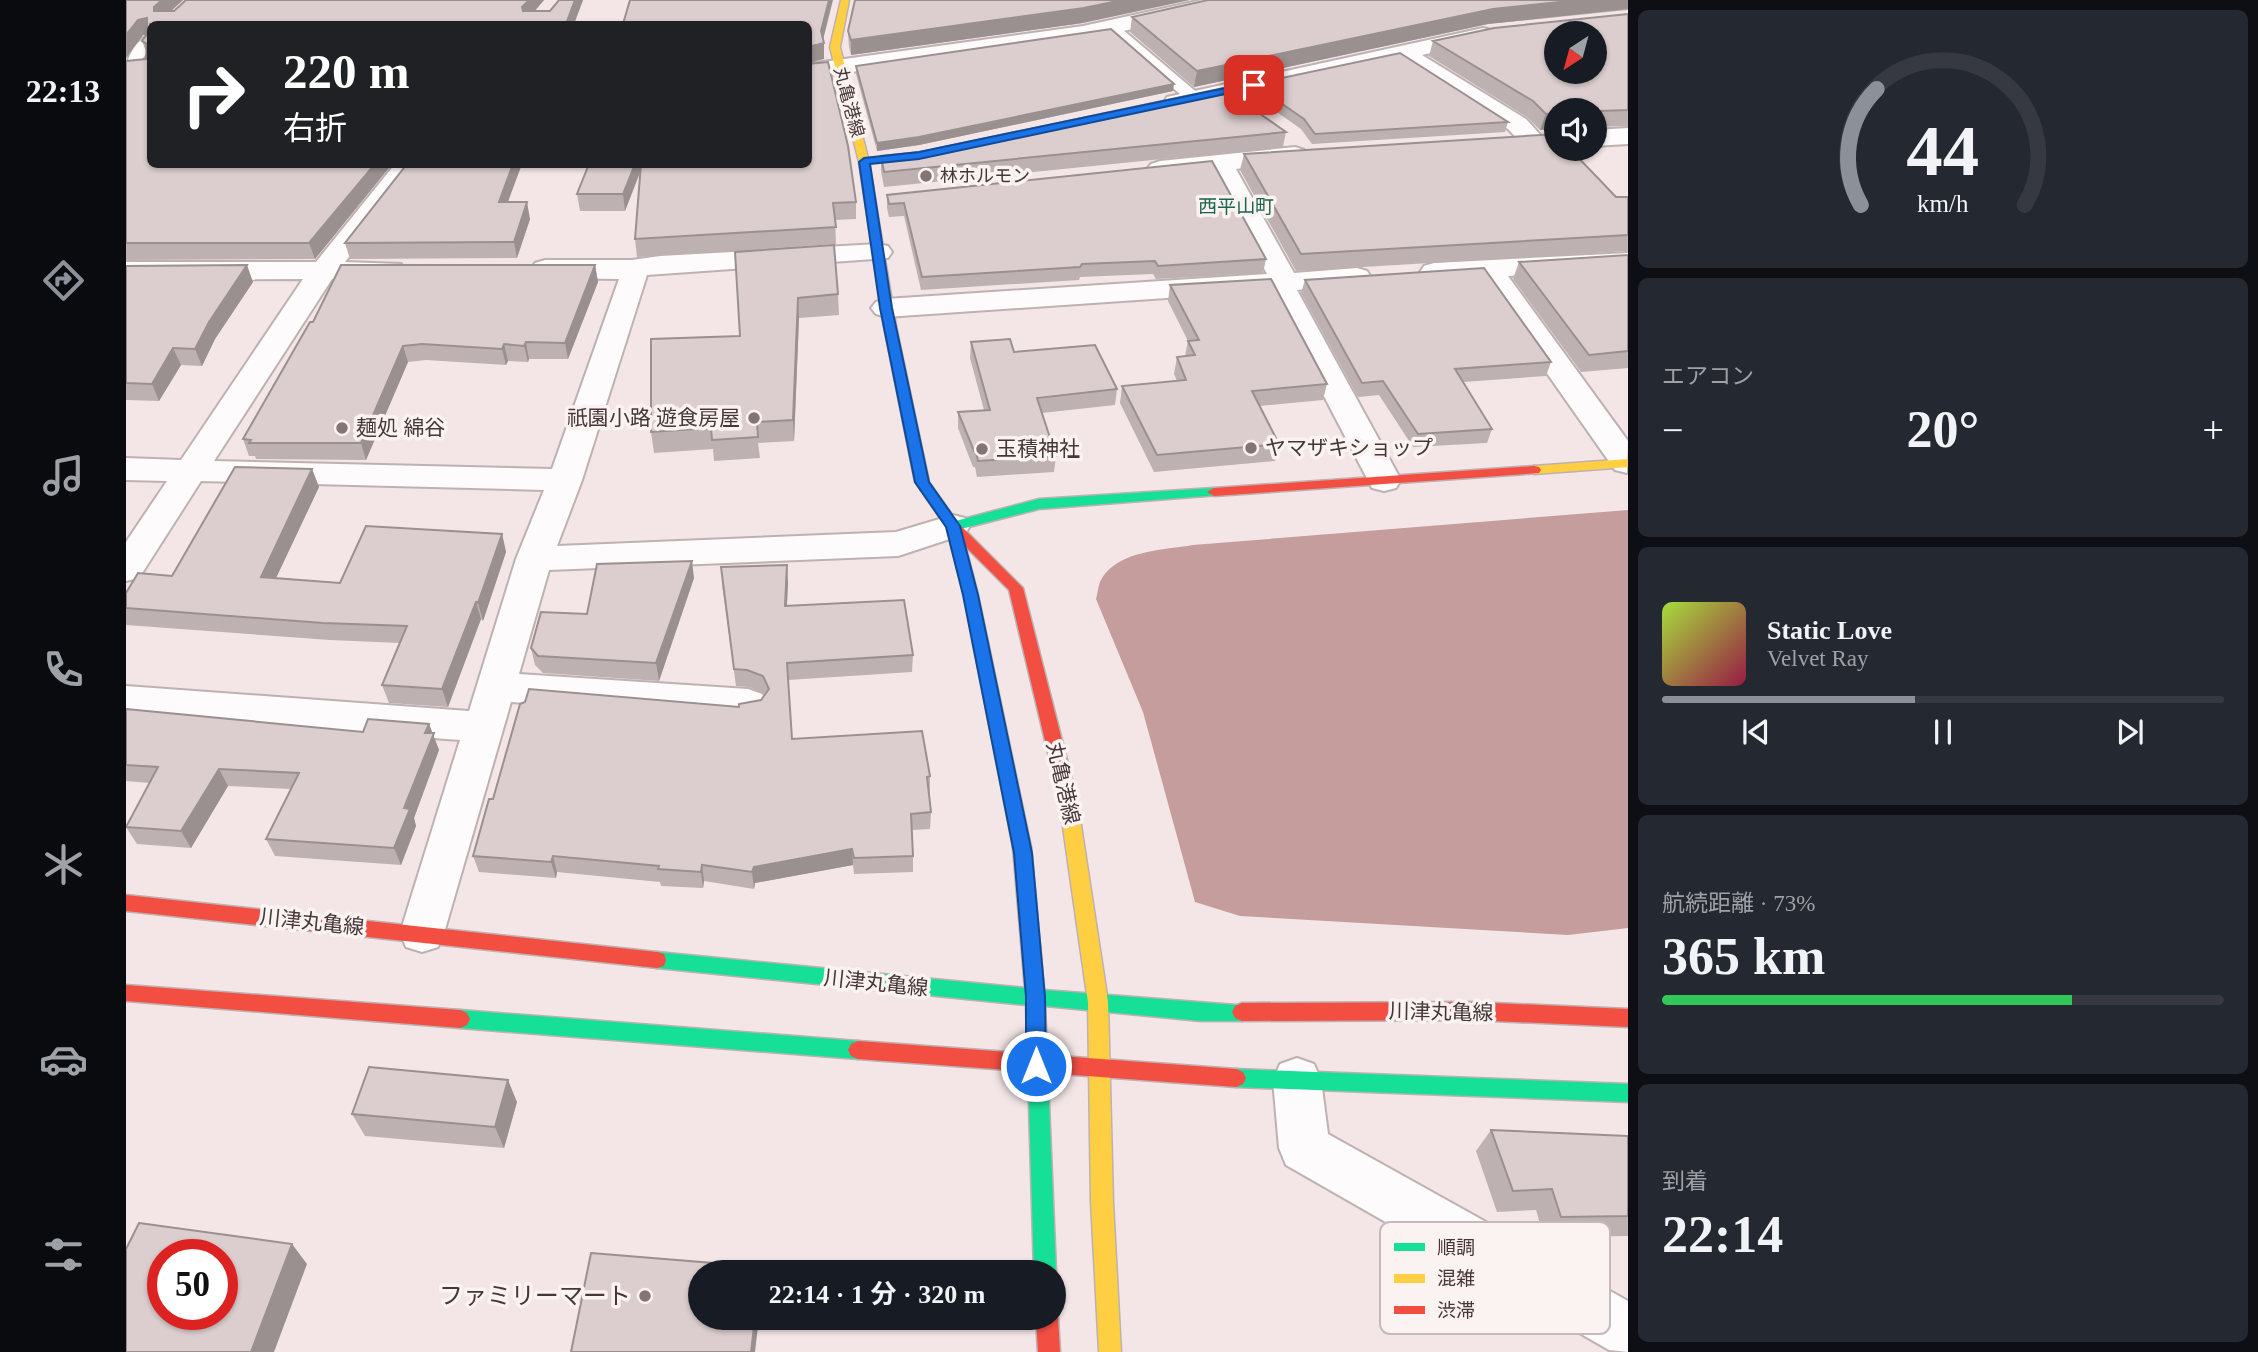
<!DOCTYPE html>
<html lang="ja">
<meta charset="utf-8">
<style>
:root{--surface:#171b24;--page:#242831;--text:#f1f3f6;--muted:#9ea1a6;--line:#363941;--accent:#8c9099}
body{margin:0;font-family:"Times New Roman","Noto Sans JP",serif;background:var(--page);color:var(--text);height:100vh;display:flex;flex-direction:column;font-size:26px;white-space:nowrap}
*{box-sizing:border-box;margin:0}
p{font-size:23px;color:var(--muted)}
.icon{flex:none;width:38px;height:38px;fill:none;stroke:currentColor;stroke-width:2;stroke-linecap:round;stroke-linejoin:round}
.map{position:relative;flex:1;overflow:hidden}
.sheet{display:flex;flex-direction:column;gap:10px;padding:10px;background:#0d0f14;width:630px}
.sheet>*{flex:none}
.guide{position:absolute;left:21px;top:21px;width:665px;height:147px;border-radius:10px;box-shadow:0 2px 5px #0004;background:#202124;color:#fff;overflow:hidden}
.needle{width:46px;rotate:216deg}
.fabs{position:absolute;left:1418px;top:21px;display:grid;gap:14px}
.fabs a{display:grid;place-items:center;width:63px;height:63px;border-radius:50%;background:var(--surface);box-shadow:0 2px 5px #0004;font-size:35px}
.speed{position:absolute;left:21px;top:1239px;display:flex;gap:14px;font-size:35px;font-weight:700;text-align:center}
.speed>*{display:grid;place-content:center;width:91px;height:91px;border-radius:50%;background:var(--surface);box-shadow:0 2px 5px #0004;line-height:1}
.speed .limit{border:10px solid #d22;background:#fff;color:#111}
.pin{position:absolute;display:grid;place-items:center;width:60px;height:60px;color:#fff;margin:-30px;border-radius:14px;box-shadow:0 4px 10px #0006}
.me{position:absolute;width:77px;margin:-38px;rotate:0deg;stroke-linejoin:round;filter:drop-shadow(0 0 5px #0008)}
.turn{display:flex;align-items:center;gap:24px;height:147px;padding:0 21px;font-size:32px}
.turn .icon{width:91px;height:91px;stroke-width:2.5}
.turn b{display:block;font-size:49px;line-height:60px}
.big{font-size:52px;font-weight:700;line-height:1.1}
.sheet .tile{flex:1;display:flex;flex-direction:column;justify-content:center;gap:10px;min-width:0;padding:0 24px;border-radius:10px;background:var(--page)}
.sheet .dial{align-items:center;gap:0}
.dial svg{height:182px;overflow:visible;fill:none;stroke:var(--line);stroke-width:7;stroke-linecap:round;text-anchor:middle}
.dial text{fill:var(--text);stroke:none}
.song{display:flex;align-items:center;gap:21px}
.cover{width:84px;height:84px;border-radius:10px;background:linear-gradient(135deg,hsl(80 70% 55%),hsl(340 70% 35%))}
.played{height:7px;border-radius:4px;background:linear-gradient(90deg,var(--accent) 45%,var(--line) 45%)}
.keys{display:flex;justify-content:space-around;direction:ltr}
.heat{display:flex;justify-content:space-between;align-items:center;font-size:38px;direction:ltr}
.charge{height:10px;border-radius:5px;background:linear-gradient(90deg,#34c759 73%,var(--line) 0)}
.trip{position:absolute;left:562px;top:1260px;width:378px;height:70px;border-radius:35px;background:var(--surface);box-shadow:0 2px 5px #0004;font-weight:700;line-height:70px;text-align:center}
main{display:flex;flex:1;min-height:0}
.menu{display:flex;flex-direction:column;width:126px;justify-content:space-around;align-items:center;background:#090b0e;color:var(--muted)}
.menu .icon{width:49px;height:49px}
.menu .selected{color:var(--accent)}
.menu b{font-size:32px;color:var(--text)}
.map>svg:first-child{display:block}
.water{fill:#c59d9d}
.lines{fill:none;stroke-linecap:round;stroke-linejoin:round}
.lane-casing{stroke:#beb1b1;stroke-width:4}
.street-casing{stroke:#beb1b1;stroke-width:4}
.fast-casing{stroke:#beb1b1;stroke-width:3}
.slow-casing{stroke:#beb1b1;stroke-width:3}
.jam-casing{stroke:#beb1b1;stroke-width:3}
.lane{fill:#fdfbfb;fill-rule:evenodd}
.street{fill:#fdfbfb;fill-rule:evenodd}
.fast{fill:#16e098;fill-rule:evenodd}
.slow{fill:#ffcf43;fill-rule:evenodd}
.jam{fill:#f24e42;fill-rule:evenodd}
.wall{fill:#bdb1b1}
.shaded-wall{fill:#9a9090}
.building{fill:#dccece;stroke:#9a9090;stroke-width:2;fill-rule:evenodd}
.route{fill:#1a73e8;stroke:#114b97;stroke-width:2}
.poi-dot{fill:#847474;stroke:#fbf2f2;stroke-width:2.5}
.labels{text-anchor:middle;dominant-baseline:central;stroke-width:7;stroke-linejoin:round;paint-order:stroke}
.far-street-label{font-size:18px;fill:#483737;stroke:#fbf2f2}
.far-poi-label{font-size:18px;fill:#483737;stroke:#fbf2f2;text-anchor:start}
.far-neighbourhood-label{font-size:19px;fill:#1a654f;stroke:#fbf2f2}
.poi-label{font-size:21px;fill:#483737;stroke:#fbf2f2;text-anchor:start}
.street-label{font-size:21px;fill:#483737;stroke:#fbf2f2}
.near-poi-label{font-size:24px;fill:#483737;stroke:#fbf2f2;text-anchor:end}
.key{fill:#fbf2f2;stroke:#c5baba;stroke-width:2}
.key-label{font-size:19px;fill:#483737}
</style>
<main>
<nav class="menu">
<b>22:13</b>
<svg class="icon selected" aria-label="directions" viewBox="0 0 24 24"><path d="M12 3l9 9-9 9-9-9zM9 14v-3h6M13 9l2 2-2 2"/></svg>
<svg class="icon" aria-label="music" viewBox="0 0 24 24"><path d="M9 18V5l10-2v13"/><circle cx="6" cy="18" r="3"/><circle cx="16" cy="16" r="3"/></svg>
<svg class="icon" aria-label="phone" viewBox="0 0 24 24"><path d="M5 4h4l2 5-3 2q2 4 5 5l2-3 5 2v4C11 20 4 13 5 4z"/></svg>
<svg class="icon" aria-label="climate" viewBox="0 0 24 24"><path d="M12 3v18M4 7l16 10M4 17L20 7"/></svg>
<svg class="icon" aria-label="car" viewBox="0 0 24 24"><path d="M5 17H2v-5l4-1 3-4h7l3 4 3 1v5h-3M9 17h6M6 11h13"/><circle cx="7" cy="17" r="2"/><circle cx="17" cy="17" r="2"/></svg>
<svg class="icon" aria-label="filters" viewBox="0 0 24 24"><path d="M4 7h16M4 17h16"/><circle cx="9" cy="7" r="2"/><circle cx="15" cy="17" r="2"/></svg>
</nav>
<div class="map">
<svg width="1502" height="1352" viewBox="0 0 1502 1352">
<rect width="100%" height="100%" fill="#f4e6e6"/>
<path class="water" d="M1502,510V928L1442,935L1114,916L1069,902L1017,712L970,599C972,593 972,584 976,578C994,550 1038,550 1067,545Z"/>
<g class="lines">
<defs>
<path id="lane" d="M985,22L990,24L1074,95L1076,98L1074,101H1062L980,30L977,27Z
M24,35V49L7,71L0,73C0,58 9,40 24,35Z"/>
<path id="street" d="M1076,0H1117L1114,5L957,40L682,78V64L957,26Z
M1357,28L1365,30L1368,35L1365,40L1296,55L1400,119L1419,140L1415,145L1406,148L1397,145L1382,129L1272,60L1050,109L1041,107L1038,102L1041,97L1050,95Z
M1502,128V144L1468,146V130Z
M1169,147L1178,150L1182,155L1178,160L1110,169L1168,273L1231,268L1241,271L1245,277L1241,283L1171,290L1275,480L1270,488L1258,491L1246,488L1143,291L760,317L750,314L745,308L750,302L760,299L1141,274L1086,171L1034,177L1025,174L1021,169L1025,164L1034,161Z
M269,164H296L219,262L275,264L279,270L275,276L206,279L88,461L426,469L493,279L419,278L409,275L405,269L409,263L419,260H506L534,256L752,244L762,246L766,252L762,258L521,275L456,480L431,546L770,532L827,515L839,518L844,526L839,534L772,556L423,570L393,674L622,689L636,694L642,704L636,714L622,719L385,702L318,933L312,947L296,952L280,947L274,933L334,740L0,716V686L343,711L390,559L418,490L75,481L13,578L0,581V542L41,481L0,480V458L55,460L177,279L0,280V262H190Z
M1502,253V269L1382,276L1502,441L1501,473L1489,470L1354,278L1308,281L1298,278L1294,272L1298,266L1308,263Z
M1171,1058L1188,1064L1195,1080L1202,1134L1502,1301V1352L1483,1350L1160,1165L1153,1148L1147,1080L1154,1064Z"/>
<path id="fast" d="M1088,488L1095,492L1093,495L913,509L827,531L820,526L822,523L913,499Z
M896,840L902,842L905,847L918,990L1123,1006L1126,1012L1123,1018L1116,1021H1075L919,1006L930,1272L928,1278V1272H908L900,1005L531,968L524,966L522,960L524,954L531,952L899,988L887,847L890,842Z
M334,1010L732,1041L739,1044L742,1050L739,1056L732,1059L334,1028L327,1025L324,1019L327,1013Z
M1110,1069L1502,1084V1102L1110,1087L1103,1084L1100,1078L1103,1072Z"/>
<path id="slow" d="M715,0H723L714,47L743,162L770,326L764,330L758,326L733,162L704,47Z
M1502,459V467L1408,474L1401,470L1408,466Z
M827,521L834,526L852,595L905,847L902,852L896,854L890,852L887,847L838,595L820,526Z
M942,792L948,794L951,799L982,1002L987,1202L995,1352H973L965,1202L962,1002L933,799L936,794Z"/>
<path id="jam" d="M764,322L770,326L803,482L832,523L897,588L951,799L948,804H936L933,799L883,590L822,529L789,482L758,326Z
M1408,466L1413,467L1415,470L1413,473L1088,496L1081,492L1088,488Z
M0,895L531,952L538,954L540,960L538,966L531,968L0,911Z
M0,985L334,1010L341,1013L344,1019L341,1025L334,1028L0,1001Z
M1345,1002L1502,1009V1027L1345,1020L1116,1021L1109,1018L1106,1012L1109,1006L1116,1003Z
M732,1041L1110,1069L1117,1072L1120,1078L1117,1084L1110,1087L732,1059L725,1056L722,1050L725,1044Z
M928,1310L932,1318L934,1352H912L910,1318H928Z"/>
</defs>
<use href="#lane" class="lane-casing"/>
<use href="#street" class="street-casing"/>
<use href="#fast" class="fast-casing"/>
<use href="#slow" class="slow-casing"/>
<use href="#jam" class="jam-casing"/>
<use href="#lane" class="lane"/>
<use href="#street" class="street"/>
<use href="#fast" class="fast"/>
<use href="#slow" class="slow"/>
<use href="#jam" class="jam"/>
</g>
<path class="wall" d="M0,0H57L45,11L418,0L409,11H424L433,0H457L448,24H24L266,164L189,259L0,260V61L20,59L21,54L16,41L21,35H17L0,58Z
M1502,0V10L1362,24L1068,87L1004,32L1006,17Z
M1502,14V126L1468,127V110H1430V129L1414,130L1401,117L1303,56L1307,41Z
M957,23L725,55L723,47L722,31Z
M730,66L1047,91L793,145L751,151L730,74Z
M1127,84L1382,122L1379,132L1186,144L1175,129L1125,94Z
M1160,132L1157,147L758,187L755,171V156Z
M1118,154L1490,197H1502V251L1170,271L1114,170Z
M463,164L730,202V219L709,220L710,244L511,257L509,239L514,173L499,211H454L451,194Z
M761,195L1140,259L1137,273L1030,279L1027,274L954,277L953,280L795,290L778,216L763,217L761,208Z
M382,202L404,219L391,258L224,259L219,243Z
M609,252L712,294L713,315L673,318L668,441L632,443L634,458L588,461L587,449L528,453L525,432L614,336Z
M1502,255V368L1455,372L1387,279L1393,262Z
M469,265L472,282L442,359H403L402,362L382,361L380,365L300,360L282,362L240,460L130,459L129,456H123L117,439L187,322Z
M0,266L127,282L89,339L76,366L55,365L33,401L0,400Z
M1179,280L1425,362L1420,376L1337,382L1366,429L1361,443L1287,447L1253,395L1232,397L1175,293Z
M1044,285L1201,384L1197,400L1134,406L1153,444L1149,461L1028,472L994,403L996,386L1051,381L1048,374L1051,357L1059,356L1062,341L1042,301Z
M845,342L888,352L991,389L989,405L916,413L930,456L928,472L851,477L849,467H847L832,428V412L858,410L844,358Z
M186,469L193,487L150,578L214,583L376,534L380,552L357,621L355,619L322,707L263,703L256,685L274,643L204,640L0,625V593L46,576Z
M568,578L533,681L417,673L409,665L405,648L461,614Z
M662,582L661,606L787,655L786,672L662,680L666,739L804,776V793H803L805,812L804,829L786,830L787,856V872L728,874L727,865L629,883L628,889L578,881L577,888L535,886L534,882L431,872L430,878L353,872L347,856L367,799L613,707L635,700L639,694L638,693L623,687L610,686L596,584Z
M0,709L237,732L303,724L313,750L288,818L290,826L275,865L149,856L140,839L165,789L102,786L65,848L11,844L0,827L24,783L0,781Z
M391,1102L378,1148L239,1136L226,1114Z
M1365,1130L1502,1136V1236L1418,1237L1410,1210L1371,1212L1350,1151Z"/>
<path class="shaded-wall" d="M36,0H57L33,22L28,11V7Z
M403,0H418L399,22L396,7Z
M449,0H457L448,24H440Z
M703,0H707L696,44L698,43V59L682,63V47L695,31Z
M996,0H1064L957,23L725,55V40Z
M1452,0H1502V9L1362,24L1068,87L1071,71L1367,9Z
M21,18L24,34L17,35L0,58V35L12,20Z
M1048,84L1047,91L793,145L751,151V143Z
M1430,113V128L1414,130L1420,114Z
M249,164H266L189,259L183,243Z
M387,164H396L376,218L373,202Z
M509,164H517L499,211L497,194Z
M401,202L404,219L391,258L388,242Z
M121,265L127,282L89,339L76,366L69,349L83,322Z
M469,265L472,282L442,359L439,343Z
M672,298L673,318L668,441L667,420Z
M400,342L403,359L402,362L398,346Z
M378,344L382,361L380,365L376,349Z
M277,346L282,362L240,460L235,443Z
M47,348L55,365L33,401L26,384Z
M186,469L193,487L142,595L135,577Z
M376,534L380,552L357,621L352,603Z
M566,561L568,578L533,681L530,663Z
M661,565L662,582L660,623L659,606Z
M350,602L355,619L322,707L316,689Z
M303,724L313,750L288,818L290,826L275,865L268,848Z
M93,769L102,786L65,848L55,831Z
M726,849L727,865L629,883L628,889L626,872L628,867Z
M427,856L431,872L430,878L425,862Z
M576,865L578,881L577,888L575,872Z
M382,1080L391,1102L378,1148L369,1127Z
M166,1244L181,1264L148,1352H125Z
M629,1318H633L629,1352H625Z"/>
<path class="building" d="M0,0H36L28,7V11H48L60,0H403L396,7L397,11H424L433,0H449L440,24H24V164H249L183,243H0V61L20,59L21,44L16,41L21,34V18L12,20L0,35Z
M504,0H703L695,31L698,43L682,47V24H497Z
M729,0H996L958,8L725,40L722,31Z
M1082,0H1452L1367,9L1071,71L1006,17Z
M1502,14V110L1474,111L1472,116H1468V110H1430V113L1420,114L1407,101L1307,41L1368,28ZM1430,33H1468V72H1430Z
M985,29L1048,84L793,137L751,143L730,66Z
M1274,53L1382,122L1189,134L1178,119L1127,84Z
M702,62L722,146L730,202L707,203L710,227L509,239L515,164H682V64Z
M1097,88L1160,132L758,172L755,156L794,152Z
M1430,134V149H1444L1490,197H1502V235L1175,254L1118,154Z
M1086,161L1140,259L1032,266L1029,261L956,264L954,267L796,277L778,203L763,204L761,195Z
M281,164H387L373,202H401L388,242L219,243Z
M463,164H509L497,194H451Z
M708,245L712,294L672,298L667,420L631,422L632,437L586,440L585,428L525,432V339L614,336L609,252Z
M1502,255V351L1463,355L1393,262Z
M121,265L83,322L69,349L47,348L26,384L0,383V266Z
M215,265H469L439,343L400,342L398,346L378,344L376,349L296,344L277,346L235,443H123L125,440L117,439L184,322H187Z
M1358,268L1425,362L1329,369L1366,429L1292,434L1257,381L1236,383L1179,280Z
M1145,279L1201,384L1126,391L1153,444L1031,455L996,386L1060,380L1051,357L1069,355L1062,341L1073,340L1044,285Z
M884,339L888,352L969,345L991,389L911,398L930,456L852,461L850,451H848L832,412L864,410L845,342Z
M109,467L186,469L135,577L214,583L240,526L376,534L352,603L350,602L316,689L256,685L281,626L197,623L0,608V593L12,573L46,576Z
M566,561L530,663L412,656L405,648L415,612L461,614L471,564Z
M661,565L659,606L778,600L787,655L661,663L666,739L796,731L804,776L801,777L805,812L785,814L787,856L728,858L726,849L628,867L626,872L576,865L575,872L532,869L533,866L427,856L425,862L347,856L363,799H367L394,704L399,702L403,689L613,707V704L635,700L643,689L637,676L621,670L608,669L595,567Z
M0,709L237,732L242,719L303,724L299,733H308L278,808L284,809L268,848L140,839L173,773L93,769L55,831L0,827L32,767L0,765Z
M243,1067L382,1080L369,1127L226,1114Z
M1365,1130L1502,1136V1216L1435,1217L1426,1189L1387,1191Z
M13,1223L166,1244L125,1352H0V1249ZM37,1255H96V1314H37Z
M465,1253L636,1267L635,1272H574V1318H629L625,1352H445Z"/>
<path class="route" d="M1128,82L1133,85L1132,87L793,159L744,164L766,308L803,482L834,526L852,595L906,853L919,997L920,1066L917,1073L910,1076L903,1073L900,1066V997L888,853L837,595L820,527L789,482L754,308L733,162L738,158L793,152Z"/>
<g class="poi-dot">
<circle cx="800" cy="176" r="7"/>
<circle cx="628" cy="418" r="7"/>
<circle cx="216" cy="428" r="7"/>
<circle cx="1125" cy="448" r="7"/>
<circle cx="856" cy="449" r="7"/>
<circle cx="519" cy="1296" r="7"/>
</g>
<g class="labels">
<g class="far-street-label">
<text transform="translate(723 102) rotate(75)">丸亀港線</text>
</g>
<g class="far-poi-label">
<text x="814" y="176">林ホルモン</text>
</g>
<g class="far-neighbourhood-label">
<text x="1110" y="206">西平山町</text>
</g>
<g class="poi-label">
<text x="614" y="418" text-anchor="end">祇園小路 遊食房屋</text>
<text x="230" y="428">麺処 綿谷</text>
<text x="1139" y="448">ヤマザキショップ</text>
<text x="870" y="449">玉積神社</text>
</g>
<g class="street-label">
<text transform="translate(937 783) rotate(77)">丸亀港線</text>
<text transform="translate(186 922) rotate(6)">川津丸亀線</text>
<text transform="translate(750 983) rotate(6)">川津丸亀線</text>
<text transform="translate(1315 1012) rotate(1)">川津丸亀線</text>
</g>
<g class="near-poi-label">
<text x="505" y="1296">ファミリーマート</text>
</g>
</g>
<rect x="1254" y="1222" width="230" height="112" rx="10" class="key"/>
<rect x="1268" y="1243" width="31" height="8" fill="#16e098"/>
<rect x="1268" y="1274" width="31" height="9" fill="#ffcf43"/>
<rect x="1268" y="1306" width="31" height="8" fill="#f24e42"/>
<g class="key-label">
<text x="1311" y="1254">順調</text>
<text x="1311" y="1285">混雑</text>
<text x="1311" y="1317">渋滞</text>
</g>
</svg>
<div class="fabs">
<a><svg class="needle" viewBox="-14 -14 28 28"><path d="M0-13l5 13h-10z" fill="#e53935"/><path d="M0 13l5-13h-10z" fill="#9ea1a6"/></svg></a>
<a><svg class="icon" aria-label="sound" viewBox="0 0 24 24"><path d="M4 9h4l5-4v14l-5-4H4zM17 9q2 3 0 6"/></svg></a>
</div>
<div class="speed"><div class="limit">50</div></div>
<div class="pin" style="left:1128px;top:85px;background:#d93025"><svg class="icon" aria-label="arrive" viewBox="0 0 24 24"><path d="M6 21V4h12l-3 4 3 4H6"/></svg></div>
<svg class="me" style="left:910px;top:1066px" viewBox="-20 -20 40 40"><circle r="17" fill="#1a73e8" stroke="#fff" stroke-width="3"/><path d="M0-11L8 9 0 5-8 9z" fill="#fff"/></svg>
<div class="trip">22:14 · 1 分 · 320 m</div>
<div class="guide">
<div class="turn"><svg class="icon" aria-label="right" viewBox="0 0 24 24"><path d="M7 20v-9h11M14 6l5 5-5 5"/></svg><div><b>220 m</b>右折</div></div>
</div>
</div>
<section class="sheet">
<div class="tile dial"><svg viewBox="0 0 100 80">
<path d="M14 69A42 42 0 1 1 86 69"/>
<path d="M14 69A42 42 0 0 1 21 18" stroke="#8c9099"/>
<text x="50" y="56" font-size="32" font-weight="700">44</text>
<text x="50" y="72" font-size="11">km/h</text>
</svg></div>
<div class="tile"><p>エアコン</p>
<div class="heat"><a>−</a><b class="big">20°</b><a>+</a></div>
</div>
<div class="tile">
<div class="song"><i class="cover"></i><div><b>Static Love</b><p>Velvet Ray</p></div></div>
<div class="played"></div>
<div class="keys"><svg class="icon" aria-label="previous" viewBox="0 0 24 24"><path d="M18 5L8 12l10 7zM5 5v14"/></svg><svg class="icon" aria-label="pause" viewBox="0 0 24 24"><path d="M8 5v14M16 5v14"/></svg><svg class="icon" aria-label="next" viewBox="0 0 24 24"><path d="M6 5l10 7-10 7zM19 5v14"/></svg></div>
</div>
<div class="tile"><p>航続距離 · 73%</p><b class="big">365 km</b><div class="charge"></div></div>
<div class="tile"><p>到着</p><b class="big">22:14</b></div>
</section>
</main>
